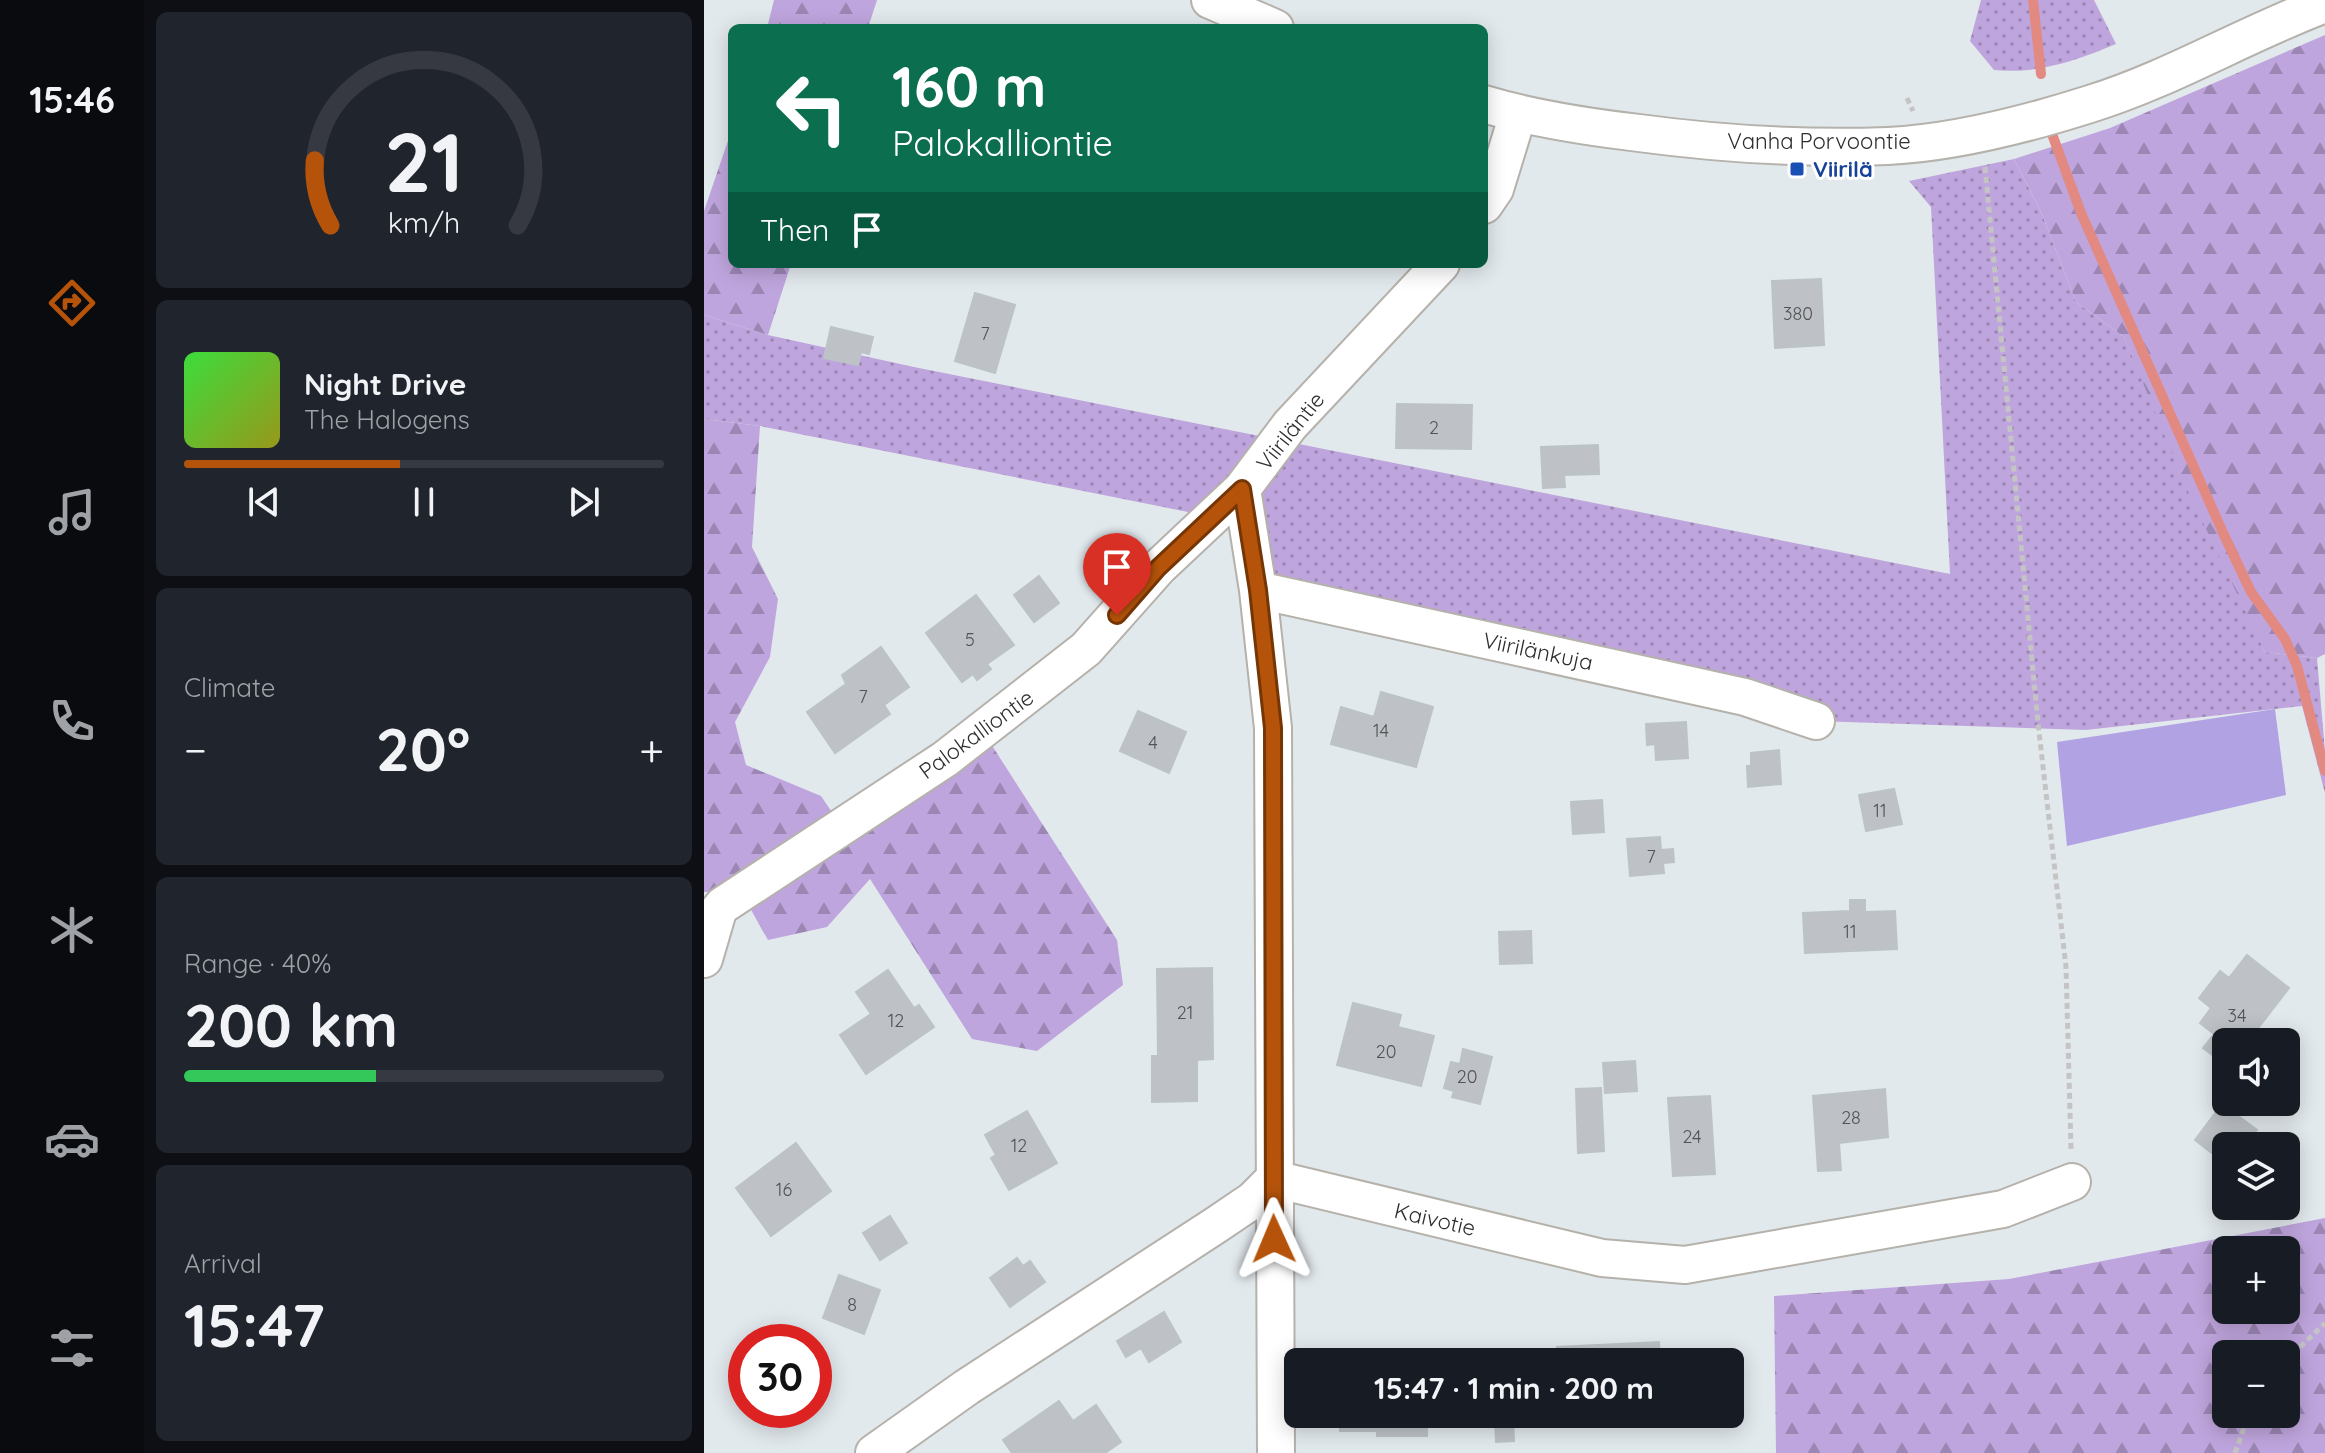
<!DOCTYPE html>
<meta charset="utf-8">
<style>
:root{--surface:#171b24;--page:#20242c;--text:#f1f3f6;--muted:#9ea1a6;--line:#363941;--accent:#b45309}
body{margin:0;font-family:Quicksand,sans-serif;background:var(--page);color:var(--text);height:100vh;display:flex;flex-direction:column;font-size:30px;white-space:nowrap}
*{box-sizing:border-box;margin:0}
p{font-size:26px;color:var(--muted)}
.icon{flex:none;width:44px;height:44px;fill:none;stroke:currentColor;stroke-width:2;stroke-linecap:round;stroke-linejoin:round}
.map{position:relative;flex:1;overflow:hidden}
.side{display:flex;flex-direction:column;gap:12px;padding:12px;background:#0d0f14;width:560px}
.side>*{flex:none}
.banner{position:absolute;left:24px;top:24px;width:760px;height:244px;border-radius:12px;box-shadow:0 4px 20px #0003;background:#0b6e4f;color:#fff;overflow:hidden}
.buttons{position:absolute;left:1508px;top:1028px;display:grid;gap:16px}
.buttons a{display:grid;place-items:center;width:88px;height:88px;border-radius:12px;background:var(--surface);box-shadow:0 4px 20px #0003;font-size:40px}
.speed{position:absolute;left:24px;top:1324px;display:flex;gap:16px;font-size:40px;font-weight:700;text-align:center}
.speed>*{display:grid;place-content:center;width:104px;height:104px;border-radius:50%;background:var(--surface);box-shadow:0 4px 20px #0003;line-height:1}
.speed .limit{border:12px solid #d22;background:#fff;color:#111}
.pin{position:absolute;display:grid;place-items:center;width:68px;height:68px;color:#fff;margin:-82px -34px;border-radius:50% 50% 50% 0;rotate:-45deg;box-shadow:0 0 8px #0007}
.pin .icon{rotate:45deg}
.me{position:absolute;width:88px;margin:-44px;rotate:359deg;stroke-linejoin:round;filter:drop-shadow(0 0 6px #0008)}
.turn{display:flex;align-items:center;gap:28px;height:168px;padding:0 32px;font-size:36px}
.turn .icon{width:104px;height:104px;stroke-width:2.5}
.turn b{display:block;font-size:56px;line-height:68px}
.then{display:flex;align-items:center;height:76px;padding:0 32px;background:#0003;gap:16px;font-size:30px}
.big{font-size:60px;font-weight:700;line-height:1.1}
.side .tile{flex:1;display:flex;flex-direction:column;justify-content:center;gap:12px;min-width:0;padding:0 28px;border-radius:12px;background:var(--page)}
.side .dial{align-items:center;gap:0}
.dial svg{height:208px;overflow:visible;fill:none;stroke:var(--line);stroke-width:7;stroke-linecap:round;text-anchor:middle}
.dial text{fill:var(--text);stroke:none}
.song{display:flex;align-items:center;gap:24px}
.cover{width:96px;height:96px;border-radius:12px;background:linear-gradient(135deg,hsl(120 70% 55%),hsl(60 70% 35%))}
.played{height:8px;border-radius:4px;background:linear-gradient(90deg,var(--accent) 45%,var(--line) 45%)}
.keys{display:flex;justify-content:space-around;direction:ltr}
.heat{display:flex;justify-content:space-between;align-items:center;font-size:44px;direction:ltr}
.charge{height:12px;border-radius:6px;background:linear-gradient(90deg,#34c759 40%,var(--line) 0)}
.trip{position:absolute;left:580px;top:1348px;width:460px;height:80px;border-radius:12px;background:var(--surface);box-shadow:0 4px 20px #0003;font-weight:700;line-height:80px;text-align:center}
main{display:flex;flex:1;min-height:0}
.tabs{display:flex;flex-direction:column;width:144px;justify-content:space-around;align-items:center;background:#090b0e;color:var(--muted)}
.tabs .icon{width:56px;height:56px}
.tabs .active{color:var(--accent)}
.tabs b{font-size:36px;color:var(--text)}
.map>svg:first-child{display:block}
.grass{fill:url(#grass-dots)}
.forest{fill:url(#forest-firs);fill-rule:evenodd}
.pitch{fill:#b1a2e3}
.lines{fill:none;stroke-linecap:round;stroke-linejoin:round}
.stream{stroke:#e28982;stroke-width:10}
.building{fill:#bec2c6;stroke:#bbc3c9;stroke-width:2}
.minor-casing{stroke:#b5b1ab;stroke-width:40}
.path{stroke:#c4c4c4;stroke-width:5;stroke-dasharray:6 4;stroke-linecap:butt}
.minor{stroke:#fff;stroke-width:36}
.route-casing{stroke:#753606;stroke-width:20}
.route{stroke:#b45309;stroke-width:14}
.transit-dot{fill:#1a4fb4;stroke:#fff;stroke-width:3}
.labels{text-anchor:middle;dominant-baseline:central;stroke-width:6;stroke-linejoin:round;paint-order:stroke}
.number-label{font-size:18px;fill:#525354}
.street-label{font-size:22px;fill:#2e2e2e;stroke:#fff}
.transit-label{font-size:22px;font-weight:bold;fill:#164399;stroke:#fff;text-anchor:start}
</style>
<main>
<nav class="tabs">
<b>15:46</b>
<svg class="icon active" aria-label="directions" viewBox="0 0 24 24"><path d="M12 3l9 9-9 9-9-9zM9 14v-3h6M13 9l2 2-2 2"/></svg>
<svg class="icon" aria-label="music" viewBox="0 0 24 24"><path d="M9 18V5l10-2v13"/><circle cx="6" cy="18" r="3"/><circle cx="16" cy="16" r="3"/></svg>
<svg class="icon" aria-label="phone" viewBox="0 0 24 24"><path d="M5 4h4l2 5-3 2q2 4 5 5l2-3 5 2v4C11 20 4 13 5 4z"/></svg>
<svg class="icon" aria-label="climate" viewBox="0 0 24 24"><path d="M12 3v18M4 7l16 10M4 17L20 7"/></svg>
<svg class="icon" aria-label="car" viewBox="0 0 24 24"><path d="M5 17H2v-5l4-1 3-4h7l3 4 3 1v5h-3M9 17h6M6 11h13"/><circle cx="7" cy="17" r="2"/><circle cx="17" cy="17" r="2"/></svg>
<svg class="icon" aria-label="filters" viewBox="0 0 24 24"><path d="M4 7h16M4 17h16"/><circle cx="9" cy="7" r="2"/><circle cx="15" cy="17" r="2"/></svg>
</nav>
<section class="side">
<div class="tile dial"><svg viewBox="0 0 100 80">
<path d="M14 69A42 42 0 1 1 86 69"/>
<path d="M14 69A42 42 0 0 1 8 44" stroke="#b45309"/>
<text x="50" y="56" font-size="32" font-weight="700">21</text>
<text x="50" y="72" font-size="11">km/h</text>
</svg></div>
<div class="tile">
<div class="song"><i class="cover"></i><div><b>Night Drive</b><p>The Halogens</p></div></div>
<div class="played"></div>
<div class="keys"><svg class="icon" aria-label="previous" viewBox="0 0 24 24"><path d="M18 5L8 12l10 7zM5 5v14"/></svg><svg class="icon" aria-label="pause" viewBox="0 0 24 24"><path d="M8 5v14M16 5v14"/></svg><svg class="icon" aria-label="next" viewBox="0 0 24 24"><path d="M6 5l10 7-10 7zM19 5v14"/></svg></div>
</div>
<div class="tile"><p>Climate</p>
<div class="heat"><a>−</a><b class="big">20°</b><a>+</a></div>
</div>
<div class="tile"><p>Range · 40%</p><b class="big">200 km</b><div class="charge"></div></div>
<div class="tile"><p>Arrival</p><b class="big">15:47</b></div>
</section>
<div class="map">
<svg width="1621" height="1453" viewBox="0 0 1621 1453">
<defs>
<pattern id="grass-dots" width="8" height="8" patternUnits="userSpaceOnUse" patternTransform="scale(2)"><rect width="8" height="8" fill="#bfa5dd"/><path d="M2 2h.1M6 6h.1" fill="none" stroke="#9c87b4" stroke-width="1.8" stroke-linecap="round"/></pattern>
<pattern id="forest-firs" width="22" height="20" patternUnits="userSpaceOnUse" patternTransform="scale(2)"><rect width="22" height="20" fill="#bfa5dd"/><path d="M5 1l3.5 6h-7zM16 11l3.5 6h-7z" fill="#9c87b4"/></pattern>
</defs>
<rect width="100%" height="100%" fill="#e2e9ed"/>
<path class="grass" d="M1277,0H1390L1412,44C1372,61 1334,74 1290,70L1266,41Z
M1310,159L1338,214L1372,302L1420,337L1561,652L1613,658L1621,751V793L1598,706L1382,730L1112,721L554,590L538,489L509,517L56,426L0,419V315L64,335L210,367L1246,574L1227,207L1205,181Z"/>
<path class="forest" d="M70,0H173L164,28H63Z
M1621,35V654L1613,658L1561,652L1481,485L1420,337L1372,302L1338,214L1310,159L1406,128Z
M28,129V264H87L64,335L0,315V211Z
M0,419L56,426L48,547L74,599L66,657L31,722L42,765L117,796L138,827L278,730L413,940L419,985L333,1051L268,1039L166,879L123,927L64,940L37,892H0Z
M1621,1218V1453H1072L1070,1296L1305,1279ZM1582,1250V1310H1522V1250ZM1582,1354V1414H1522V1354Z"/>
<path class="pitch" d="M1571,709L1582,795L1363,846L1353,742Z"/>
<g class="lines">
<path class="stream" d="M1329,0L1337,74
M1348,134L1377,213L1520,535L1547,592L1581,639L1593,666L1621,771"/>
</g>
<path class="building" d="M1117,279L1120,345L1071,348L1068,281Z
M271,293L311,305L291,373L251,361Z
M127,327L169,337L165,354L157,352L154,365L120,358Z
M693,404L768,405L767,449L692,448Z
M894,445L895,474L860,475L861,487L839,488L837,447Z
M335,576L355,603L330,622L310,595Z
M272,595L310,645L283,664L287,669L273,680L269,674L258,682L222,633Z
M177,647L205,687L180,705L186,714L131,753L103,712L142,684L138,675Z
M677,692L729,707L712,767L627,744L637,707L670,717Z
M434,711L482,732L465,773L416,751Z
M982,722L984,758L952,760L951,744L943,745L942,724Z
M1075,750L1077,784L1044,787L1043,766H1047V753Z
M1190,789L1198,824L1162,831L1155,795Z
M898,800L900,832L869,834L867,802Z
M956,837L957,850L969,849L970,862L959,863L960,873L926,876L923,839Z
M1146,900H1161V912L1191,911L1193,949L1101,953L1099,913L1146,911Z
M827,931L828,963L796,964L795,932Z
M1543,955L1585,988L1548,1036L1555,1042H1522V1065L1499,1048L1510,1034L1496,1023L1507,1008L1495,998L1516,971L1525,978Z
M508,968L509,1059L493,1060V1101L448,1102V1056H454L453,969Z
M184,970L210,1008L215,1005L230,1027L162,1074L136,1035L167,1014L152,992Z
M649,1003L697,1015L694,1027L730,1036L717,1086L633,1065Z
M759,1049L788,1057L776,1104L748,1097L750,1091L740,1088L747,1062L756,1064Z
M931,1061L933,1091L901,1093L899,1063Z
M897,1088L900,1151L874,1153L872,1089Z
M1181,1089L1184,1137L1135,1143L1137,1170L1114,1171L1109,1096Z
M1006,1096L1011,1174L969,1176L964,1098Z
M1518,1104L1553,1130L1540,1146H1522V1164L1491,1140Z
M323,1111L353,1163L305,1190L287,1158L292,1155L281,1135Z
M92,1143L127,1191L67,1236L32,1188Z
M186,1216L203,1243L176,1260L159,1233Z
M313,1258L319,1266L326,1261L341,1282L306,1307L286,1278Z
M135,1275L176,1290L160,1334L119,1318Z
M460,1312L477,1342L445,1362L437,1348L422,1357L413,1341Z
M955,1342L956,1362H853V1347Z
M355,1401L369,1421L392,1405L417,1442L401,1453H308L299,1440Z
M636,1414H723V1436H673V1431H636Z
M809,1420L810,1441L792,1442L791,1421Z"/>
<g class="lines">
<defs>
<path id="minor" d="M506,0L571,28
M780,104C830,119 883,127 935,133C1017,144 1101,149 1184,146C1249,143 1323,124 1386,104C1467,79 1541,34 1621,4
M780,205L791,189L814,114
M538,489L554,590L569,728L572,1453
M554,590L1041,697L1112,721
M0,959L14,911L19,905L241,759L382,649L454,568L538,489L586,425L737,264
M570,1179L898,1258L981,1265L1299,1209L1368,1182
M170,1453L263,1387L512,1225L549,1200L570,1179"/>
</defs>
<use href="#minor" class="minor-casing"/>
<path class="path" d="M1203,98L1209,111
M1281,167L1334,723L1362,967L1367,1149
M1582,1361L1621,1323
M1531,1453L1545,1414"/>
<use href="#minor" class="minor"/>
</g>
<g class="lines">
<defs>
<path id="route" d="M413,615L454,568L538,489L554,590L569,728L570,1239"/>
</defs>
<use href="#route" class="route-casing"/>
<use href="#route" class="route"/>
</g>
<rect class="transit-dot" x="1085" y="161" width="16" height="16" rx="4"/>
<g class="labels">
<g class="number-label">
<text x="1094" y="313">380</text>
<text x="281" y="333">7</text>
<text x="730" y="427">2</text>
<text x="266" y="639">5</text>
<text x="159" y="696">7</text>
<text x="677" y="730">14</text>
<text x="449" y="742">4</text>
<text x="1176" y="810">11</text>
<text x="947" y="856">7</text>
<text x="1146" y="931">11</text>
<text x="481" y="1012">21</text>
<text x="1533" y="1015">34</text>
<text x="192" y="1020">12</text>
<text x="682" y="1051">20</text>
<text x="763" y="1076">20</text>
<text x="1147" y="1117">28</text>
<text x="988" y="1136">24</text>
<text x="315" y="1145">12</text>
<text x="80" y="1189">16</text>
<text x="148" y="1304">8</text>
</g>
<g class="street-label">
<text x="1115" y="141">Vanha Porvoontie</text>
<text transform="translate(586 431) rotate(-51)">Viiriläntie</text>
<text transform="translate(834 651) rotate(12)">Viirilänkuja</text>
<text transform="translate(272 734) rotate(-36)">Palokalliontie</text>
<text transform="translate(731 1219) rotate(13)">Kaivotie</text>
</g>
<g class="transit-label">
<text x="1109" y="169">Viirilä</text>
</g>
</g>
</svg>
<div class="buttons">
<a><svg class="icon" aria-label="sound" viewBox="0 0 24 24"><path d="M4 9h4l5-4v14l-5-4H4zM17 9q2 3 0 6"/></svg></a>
<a><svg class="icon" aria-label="layers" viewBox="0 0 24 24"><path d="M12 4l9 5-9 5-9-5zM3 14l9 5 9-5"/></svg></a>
<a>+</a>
<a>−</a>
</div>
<div class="speed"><div class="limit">30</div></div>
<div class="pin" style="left:413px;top:615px;background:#d93025"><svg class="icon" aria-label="arrive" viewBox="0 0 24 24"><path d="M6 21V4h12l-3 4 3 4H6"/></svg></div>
<svg class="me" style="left:570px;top:1239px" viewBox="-20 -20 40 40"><path d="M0-17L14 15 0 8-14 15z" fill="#b45309" stroke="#fff" stroke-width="4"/></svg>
<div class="trip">15:47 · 1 min · 200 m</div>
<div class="banner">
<div class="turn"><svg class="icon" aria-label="left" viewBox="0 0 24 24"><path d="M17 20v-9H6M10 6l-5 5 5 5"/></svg><div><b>160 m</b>Palokalliontie</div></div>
<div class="then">Then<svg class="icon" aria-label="arrive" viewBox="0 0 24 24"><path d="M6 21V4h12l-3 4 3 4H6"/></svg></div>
</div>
</div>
</main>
